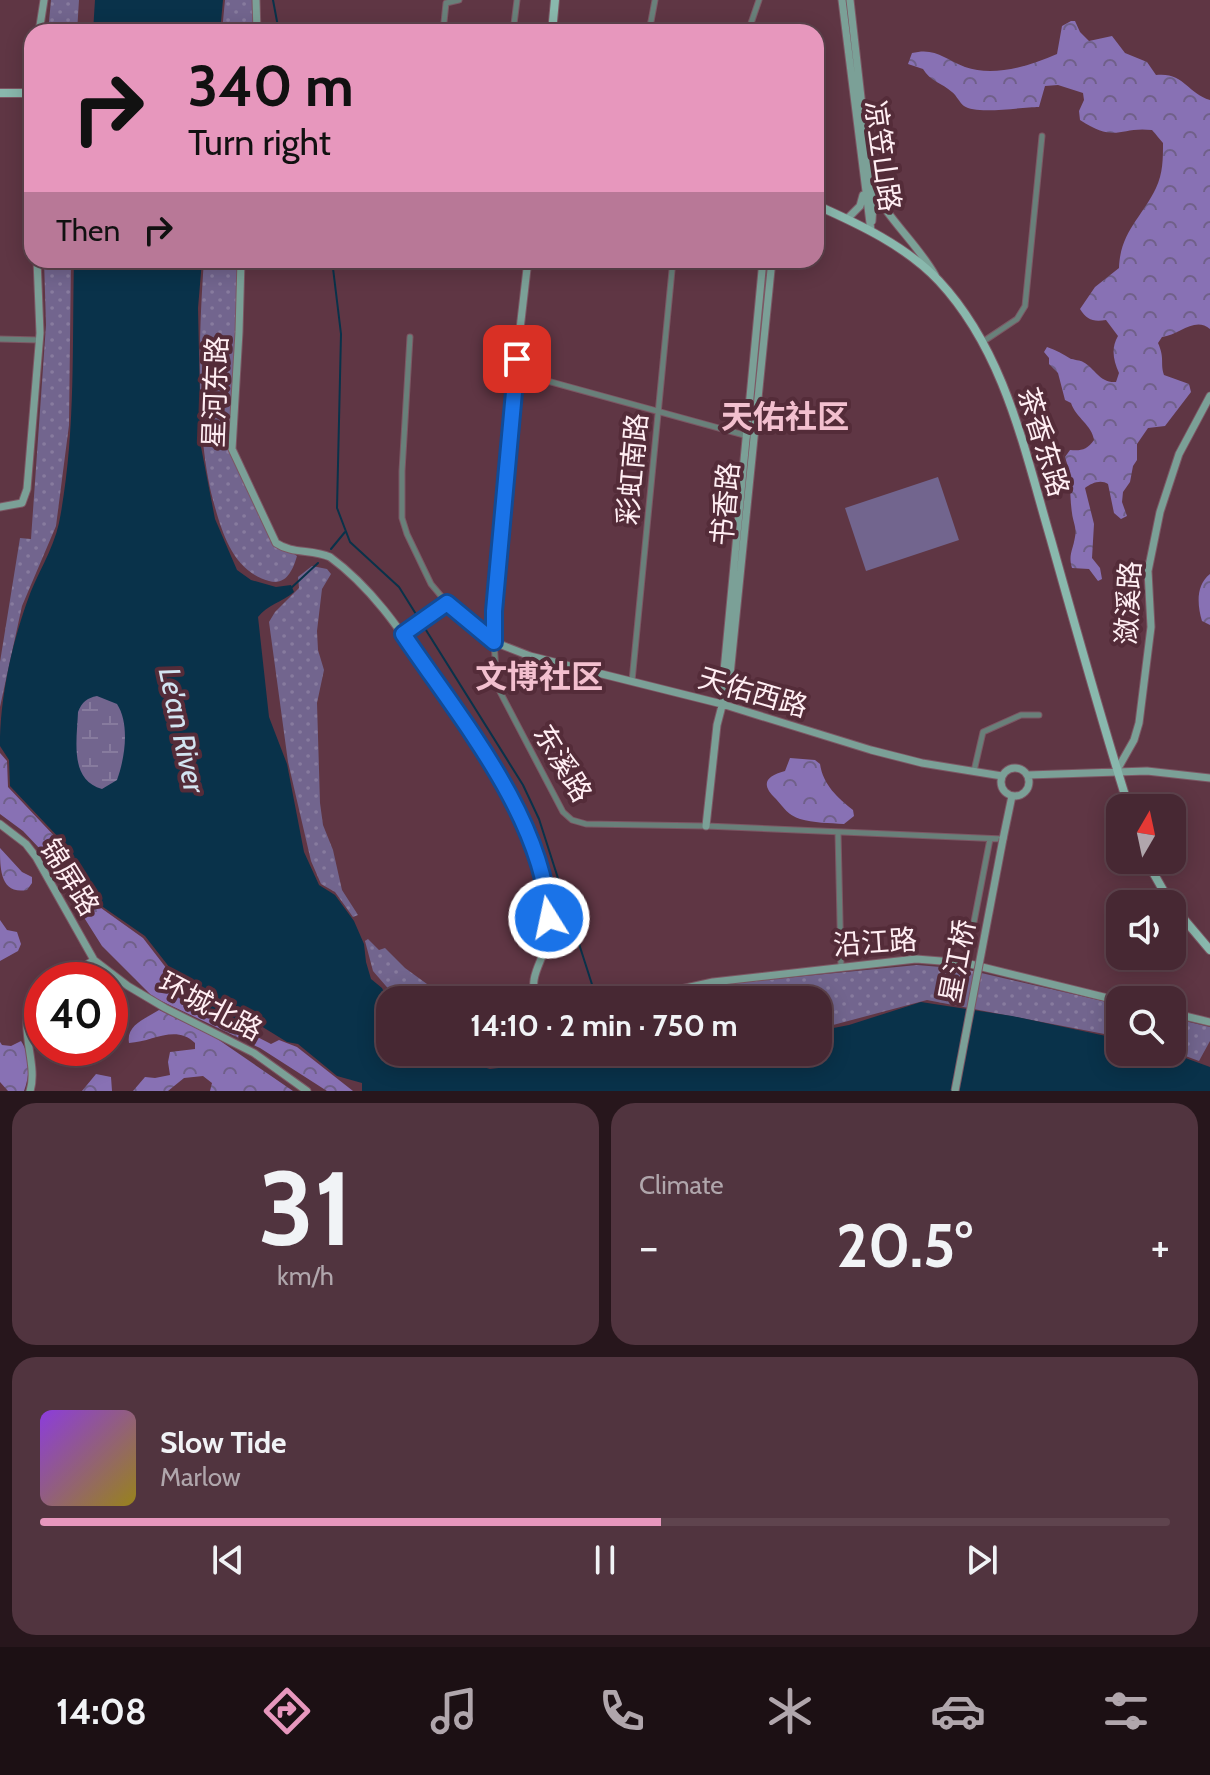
<!DOCTYPE html>
<meta charset="utf-8">
<style>
:root{--surface:#472833;--page:#51343f;--text:#f1f3f6;--muted:#b0a6ac;--line:#5f444e;--accent:#e797bd}
body{margin:0;font-family:Cabin,"Noto Sans SC",sans-serif;background:var(--page);color:var(--text);height:100vh;display:flex;flex-direction:column;font-size:30px;white-space:nowrap}
*{box-sizing:border-box;margin:0}
p{font-size:26px;color:var(--muted)}
.icon{flex:none;width:44px;height:44px;fill:none;stroke:currentColor;stroke-width:2;stroke-linecap:round;stroke-linejoin:round}
.map{position:relative;height:1091px;overflow:hidden}
.drawer{display:flex;flex-direction:column;gap:12px;padding:12px;background:#27161c;flex:1}
.drawer>*{flex:none}
.guide{position:absolute;left:24px;top:24px;width:800px;height:244px;border-radius:24px;box-shadow:0 4px 20px #0003,0 0 0 2px var(--line);background:#e797bd;color:#111;overflow:hidden}
.needle{width:52px;rotate:9deg}
.controls{position:absolute;left:1106px;top:794px;display:grid;gap:16px}
.controls a{display:grid;place-items:center;width:80px;height:80px;border-radius:16px;background:var(--surface);box-shadow:0 4px 20px #0003,0 0 0 2px var(--line);font-size:40px}
.speed{position:absolute;left:24px;top:962px;display:flex;gap:16px;font-size:40px;font-weight:700;text-align:center}
.speed>*{display:grid;place-content:center;width:104px;height:104px;border-radius:50%;background:var(--surface);box-shadow:0 4px 20px #0003,0 0 0 2px var(--line);line-height:1}
.speed .limit{border:12px solid #d22;background:#fff;color:#111}
.pin{position:absolute;display:grid;place-items:center;width:68px;height:68px;color:#fff;margin:-34px;border-radius:16px;box-shadow:0 4px 12px #0006}
.me{position:absolute;width:88px;margin:-44px;rotate:350deg;stroke-linejoin:round;filter:drop-shadow(0 0 6px #0008)}
.turn{display:flex;align-items:center;gap:28px;height:168px;padding:0 32px;font-size:36px}
.turn .icon{width:104px;height:104px;stroke-width:2.5}
.turn b{display:block;font-size:56px;line-height:68px}
.then{display:flex;align-items:center;height:76px;padding:0 32px;background:#0003;gap:16px;font-size:30px}
.big{font-size:60px;font-weight:700;line-height:1.1}
.drawer .widget{flex:1;display:flex;flex-direction:column;justify-content:center;gap:12px;min-width:0;padding:0 28px;border-radius:24px;background:var(--page)}
.drawer .dial{align-items:center;gap:0}
.dial b{font-size:104px;line-height:1}
.song{display:flex;align-items:center;gap:24px}
.cover{width:96px;height:96px;border-radius:12px;background:linear-gradient(135deg,hsl(270 70% 55%),hsl(50 70% 35%))}
.played{height:8px;border-radius:4px;background:linear-gradient(90deg,var(--accent) 55%,var(--line) 55%)}
.keys{display:flex;justify-content:space-around;direction:ltr}
.heat{display:flex;justify-content:space-between;align-items:center;font-size:44px;direction:ltr}
.drawer .tiles{flex:1;display:grid;gap:12px;grid-template-columns:1fr 1fr}
.widget:last-child{grid-column:span 2}
.trip{position:absolute;left:376px;top:986px;width:456px;height:80px;border-radius:24px;background:var(--surface);box-shadow:0 4px 20px #0003,0 0 0 2px var(--line);font-weight:700;line-height:80px;text-align:center}
.menu{display:flex;height:128px;justify-content:space-around;align-items:center;background:#1c1014;color:var(--muted)}
.menu .icon{width:56px;height:56px}
.menu .active{color:var(--accent)}
.menu b{font-size:36px;color:var(--text)}
.map>svg:first-child{display:block}
.forest{fill:url(#forest-crowns)}
.wetland{fill:url(#wetland-marsh)}
.park{fill:url(#park-dots)}
.pitch{fill:#72658e}
.water{fill:#09324a;fill-rule:evenodd}
.lines{fill:none;stroke-linecap:round;stroke-linejoin:round}
.stream{stroke:#09324a;stroke-width:2}
.street-casing{stroke:#7c5764;stroke-width:7}
.secondary-casing{stroke:#7c5764;stroke-width:9}
.primary-casing{stroke:#7c5764;stroke-width:10}
.street{stroke:#69807a;stroke-width:5}
.secondary{stroke:#7ba097;stroke-width:7}
.primary{stroke:#89b8ad;stroke-width:8}
.secondary-bridge-casing{stroke:#7c5764;stroke-width:9;stroke-linecap:butt}
.secondary-bridge{stroke:#7ba097;stroke-width:7}
.route-casing{stroke:#114b97;stroke-width:20}
.route{stroke:#1a73e8;stroke-width:14}
.labels{text-anchor:middle;dominant-baseline:central;stroke-width:8;stroke-linejoin:round;paint-order:stroke}
.street-label{font-size:28px;fill:#ffeef3;stroke:#542c39}
.water-label{font-size:30px;font-style:italic;fill:#d2e4f1;stroke:#542c39}
.quarter-label{font-size:32px;font-weight:bold;fill:#f3c0cf;stroke:#542c39}
</style>
<div class="map">
<svg width="1210" height="1091" viewBox="0 0 1210 1091">
<defs>
<pattern id="forest-crowns" width="20" height="18" patternUnits="userSpaceOnUse" patternTransform="scale(2)"><rect width="20" height="18" fill="#8871b4"/><path d="M2 6a3 3 0 1 1 6 0M12 15a3 3 0 1 1 6 0" fill="none" stroke="#706089"/></pattern>
<pattern id="wetland-marsh" width="20" height="14" patternUnits="userSpaceOnUse" patternTransform="scale(2)"><rect width="20" height="14" fill="#72658e"/><path d="M1 5h8M5 5V1M11 12h8M15 12V8" fill="none" stroke="#877b9e"/></pattern>
<pattern id="park-dots" width="8" height="8" patternUnits="userSpaceOnUse" patternTransform="scale(2)"><rect width="8" height="8" fill="#72658e"/><path d="M2 2h.1M6 6h.1" fill="none" stroke="#877b9e" stroke-width="1.8" stroke-linecap="round"/></pattern>
</defs>
<rect width="100%" height="100%" fill="#5f3644"/>
<path class="forest" d="M1071,21H1075L1080,32L1089,41L1112,36L1125,53L1147,62L1156,75C1184,72 1187,93 1210,100V329C1195,316 1179,335 1162,337L1158,343C1165,359 1160,363 1164,375L1189,384L1191,392L1165,426L1148,428L1137,444V460L1133,466L1130,482L1123,492L1122,502L1127,516L1121,519L1114,513L1108,484C1101,479 1091,483 1085,488L1094,524L1092,558L1100,568L1102,579L1098,581L1089,569L1072,568C1068,555 1073,550 1075,537C1077,528 1073,522 1072,513C1069,493 1072,476 1065,457L1070,450C1081,451 1087,450 1094,440C1092,425 1076,418 1071,403L1065,400L1058,373L1049,364V358L1044,352L1047,347C1056,350 1063,354 1071,359C1072,359 1082,361 1083,362C1096,369 1099,383 1116,382L1119,373C1113,360 1111,348 1118,336L1106,320C1093,322 1087,320 1080,309L1095,287L1119,268C1120,232 1143,216 1156,188C1163,173 1163,159 1163,143L1152,130C1119,126 1117,144 1080,120L1079,111L1084,100L1083,93L1058,85L1045,86L1039,107C1022,107 976,115 964,106C959,102 957,96 952,92C942,83 930,81 923,69L908,64L912,53C935,47 945,59 965,67C994,77 1030,66 1057,54L1062,26Z
M1210,574V625L1202,621C1197,604 1196,585 1210,574Z
M0,753L7,761L8,787L59,841L87,898L143,938L184,991L216,1016L271,1044L279,1040L297,1047L353,1091H327L260,1048L153,997L102,946L42,851L23,831L0,814Z
M790,758L815,760L820,764C823,785 838,798 853,810L854,816L844,824C830,823 813,823 800,819C789,816 783,807 776,799C760,784 766,776 785,771Z
M0,848L22,872L32,877V883L27,890C0,895 0,868 0,848Z
M0,920L7,930L17,932L21,944L18,951L0,961Z
M159,1010L216,1038L293,1091H210L212,1083L203,1076L184,1078L168,1091H133L145,1077L155,1078L170,1075L168,1062L170,1052L195,1049V1043C175,1024 153,1042 129,1043C126,1025 145,1019 159,1010Z
M21,1041C31,1056 30,1075 24,1091H8L0,1082V1042L2,1045L11,1046Z
M96,1074L111,1077L112,1091H82Z"/>
<path class="wetland" d="M17,654L125,695L130,759L99,818Z"/>
<path class="park" d="M51,0H79L77,32H48Z
M225,0H252L253,32H222Z
M44,260H71L69,425L56,526L22,606L0,707V662L20,538L31,539L46,325Z
M204,260H241L230,449L270,537L297,556C293,570 286,586 269,581C233,571 222,533 213,500C195,432 199,330 204,260Z
M312,566L327,569L331,574L322,589L317,631L318,650L324,670L317,703L320,803L323,825L333,850L342,890L358,915L353,917L335,892L321,884L311,861L288,762L269,622L275,612L299,588L298,577Z
M368,939L379,950L385,948L405,968L449,1000H398L373,971L365,941Z
M917,965L964,969L1120,1005V1037L927,1000L818,1029V1000H648L713,985Z
M1172,1018L1210,1027V1041L1199,1061L1172,1051Z
M460,1052H532C504,1062 487,1071 460,1052Z"/>
<path class="pitch" d="M938,477L959,540L866,571L845,508Z"/>
<path class="water" d="M95,0H223L220,32H93Z
M74,260H202L198,308L201,447L215,519L237,570L251,580L276,587L291,585L294,592C282,602 267,605 258,617L269,717L287,764L304,852L319,885L335,895L354,921L364,944L366,962L371,979L382,988L390,1005V1052H450L460,1060L490,1069L507,1067L542,1052H818V1031L849,1025L921,1002L1012,1016L1120,1039V1052H1169L1210,1067V1091H362V1083L337,1076L298,1044L287,1042L261,1026L257,1033L216,1014L191,995L145,936L90,898L61,840L10,786L9,760L0,746C0,699 11,647 27,602C36,575 53,551 59,523C76,437 72,347 74,260ZM97,696L117,704C130,724 125,758 117,780L102,789C69,780 77,740 78,712C82,702 87,698 97,696Z"/>
<g class="lines">
<path class="stream" d="M273,0L279,32
M332,260L341,334L337,508L350,542L399,587L523,785L539,819L597,1000
M331,549L345,532
M290,589L318,563"/>
<defs>
<path id="street" d="M443,32L446,3L459,0
M513,32L517,0
M649,32L655,0
M748,32L759,0
M410,337L402,471V518L407,534L431,584L447,603L494,642L497,686L563,812L572,820L586,824L706,826L1003,839
M0,339L39,340
M984,341L1017,319L1025,306L1042,136
M515,372L748,436
M403,634L447,603
M632,681L673,260
M974,771L983,732L1021,715H1039
M838,832L841,966
M966,963L990,839"/>
<path id="secondary" d="M256,0L257,32
M842,0L871,231
M850,0L873,204L872,221
M39,32L44,0
M32,81V130
M874,192C891,222 918,245 935,275
M847,219L860,206L863,195
M241,260L239,332L232,449L276,543C292,554 312,549 330,557C378,592 409,644 443,693C486,757 535,821 548,899C550,912 550,929 547,942C542,963 527,978 537,1000
M528,260L515,372L494,611V642L530,656L722,704L871,750L922,763L1002,776
M0,507L22,503L27,489L40,333L37,260
M722,692L763,260
M1001 782a14 14 0 1 1 28 0a14 14 0 1 1-28 0Z
M1117,770L1134,740L1139,723L1151,627L1148,571L1160,512L1179,454L1210,396
M1028,775L1147,771L1210,778
M0,824L26,844L36,857L94,960L128,986L165,1008L254,1053L307,1091
M706,826L717,725L730,675L772,260
M1003,839L1012,796
M64,980L94,960
M631,1000L713,982L916,959L966,963L1120,1001
M1172,1013L1210,1022
M30,1091C40,1059 10,1017 42,992"/>
<path id="primary" d="M552,32L555,0
M0,93H32
M816,205C859,224 906,246 939,281C1005,352 1024,449 1051,540C1076,629 1101,719 1129,808
M1146,860L1171,904
M1172,905L1210,950"/>
</defs>
<use href="#street" class="street-casing"/>
<use href="#secondary" class="secondary-casing"/>
<use href="#primary" class="primary-casing"/>
<use href="#street" class="street"/>
<use href="#secondary" class="secondary"/>
<use href="#primary" class="primary"/>
<defs>
<path id="secondary-bridge" d="M955,1091L1003,839"/>
</defs>
<use href="#secondary-bridge" class="secondary-bridge-casing"/>
<use href="#secondary-bridge" class="secondary-bridge"/>
</g>
<g class="lines">
<defs>
<path id="route" d="M517,359L494,611V642L447,603L403,634C458,716 543,816 549,918"/>
</defs>
<use href="#route" class="route-casing"/>
<use href="#route" class="route"/>
</g>
<g class="labels">
<g class="street-label">
<text transform="translate(883 156) rotate(82)">凉笠山路</text>
<text transform="translate(215 392) rotate(-88)">星河东路</text>
<text transform="translate(1044 442) rotate(73)">茶香东路</text>
<text transform="translate(632 469) rotate(-85)">彩虹南路</text>
<text transform="translate(725 504) rotate(-85)">书香路</text>
<text transform="translate(1128 603) rotate(-87)">潋溪路</text>
<text transform="translate(753 692) rotate(16)">天佑西路</text>
<text transform="translate(563 763) rotate(59)">东溪路</text>
<text transform="translate(70 877) rotate(58)">锦屏路</text>
<text transform="translate(875 942) rotate(-4)">沿江路</text>
<text transform="translate(957 961) rotate(-79)">星江桥</text>
<text transform="translate(211 1006) rotate(28)">环城北路</text>
</g>
<g class="water-label">
<text transform="translate(182 730) rotate(78)">Le'an River</text>
</g>
<g class="quarter-label">
<text x="785" y="416">天佑社区</text>
<text x="539" y="676">文博社区</text>
</g>
</g>
</svg>
<div class="controls">
<a><svg class="needle" viewBox="-14 -14 28 28"><path d="M0-13l5 13h-10z" fill="#e53935"/><path d="M0 13l5-13h-10z" fill="#b0a6ac"/></svg></a>
<a><svg class="icon" aria-label="sound" viewBox="0 0 24 24"><path d="M4 9h4l5-4v14l-5-4H4zM17 9q2 3 0 6"/></svg></a>
<a><svg class="icon" aria-label="search" viewBox="0 0 24 24"><circle cx="10" cy="10" r="6"/><path d="M15 15l6 6"/></svg></a>
</div>
<div class="speed"><div class="limit">40</div></div>
<div class="pin" style="left:517px;top:359px;background:#d93025"><svg class="icon" aria-label="arrive" viewBox="0 0 24 24"><path d="M6 21V4h12l-3 4 3 4H6"/></svg></div>
<svg class="me" style="left:549px;top:918px" viewBox="-20 -20 40 40"><circle r="17" fill="#1a73e8" stroke="#fff" stroke-width="3"/><path d="M0-11L8 9 0 5-8 9z" fill="#fff"/></svg>
<div class="trip">14:10 · 2 min · 750 m</div>
<div class="guide">
<div class="turn"><svg class="icon" aria-label="right" viewBox="0 0 24 24"><path d="M7 20v-9h11M14 6l5 5-5 5"/></svg><div><b>340 m</b>Turn right</div></div>
<div class="then">Then<svg class="icon" aria-label="right" viewBox="0 0 24 24"><path d="M7 20v-9h11M14 6l5 5-5 5"/></svg></div>
</div>
</div>
<section class="drawer">
<div class="tiles">
<div class="widget dial"><b>31</b><p>km/h</p></div>
<div class="widget"><p>Climate</p>
<div class="heat"><a>−</a><b class="big">20.5°</b><a>+</a></div>
</div>
<div class="widget">
<div class="song"><i class="cover"></i><div><b>Slow Tide</b><p>Marlow</p></div></div>
<div class="played"></div>
<div class="keys"><svg class="icon" aria-label="previous" viewBox="0 0 24 24"><path d="M18 5L8 12l10 7zM5 5v14"/></svg><svg class="icon" aria-label="pause" viewBox="0 0 24 24"><path d="M8 5v14M16 5v14"/></svg><svg class="icon" aria-label="next" viewBox="0 0 24 24"><path d="M6 5l10 7-10 7zM19 5v14"/></svg></div>
</div>
</div>
</section>
<nav class="menu">
<b>14:08</b>
<svg class="icon active" aria-label="directions" viewBox="0 0 24 24"><path d="M12 3l9 9-9 9-9-9zM9 14v-3h6M13 9l2 2-2 2"/></svg>
<svg class="icon" aria-label="music" viewBox="0 0 24 24"><path d="M9 18V5l10-2v13"/><circle cx="6" cy="18" r="3"/><circle cx="16" cy="16" r="3"/></svg>
<svg class="icon" aria-label="phone" viewBox="0 0 24 24"><path d="M5 4h4l2 5-3 2q2 4 5 5l2-3 5 2v4C11 20 4 13 5 4z"/></svg>
<svg class="icon" aria-label="climate" viewBox="0 0 24 24"><path d="M12 3v18M4 7l16 10M4 17L20 7"/></svg>
<svg class="icon" aria-label="car" viewBox="0 0 24 24"><path d="M5 17H2v-5l4-1 3-4h7l3 4 3 1v5h-3M9 17h6M6 11h13"/><circle cx="7" cy="17" r="2"/><circle cx="17" cy="17" r="2"/></svg>
<svg class="icon" aria-label="filters" viewBox="0 0 24 24"><path d="M4 7h16M4 17h16"/><circle cx="9" cy="7" r="2"/><circle cx="15" cy="17" r="2"/></svg>
</nav>
